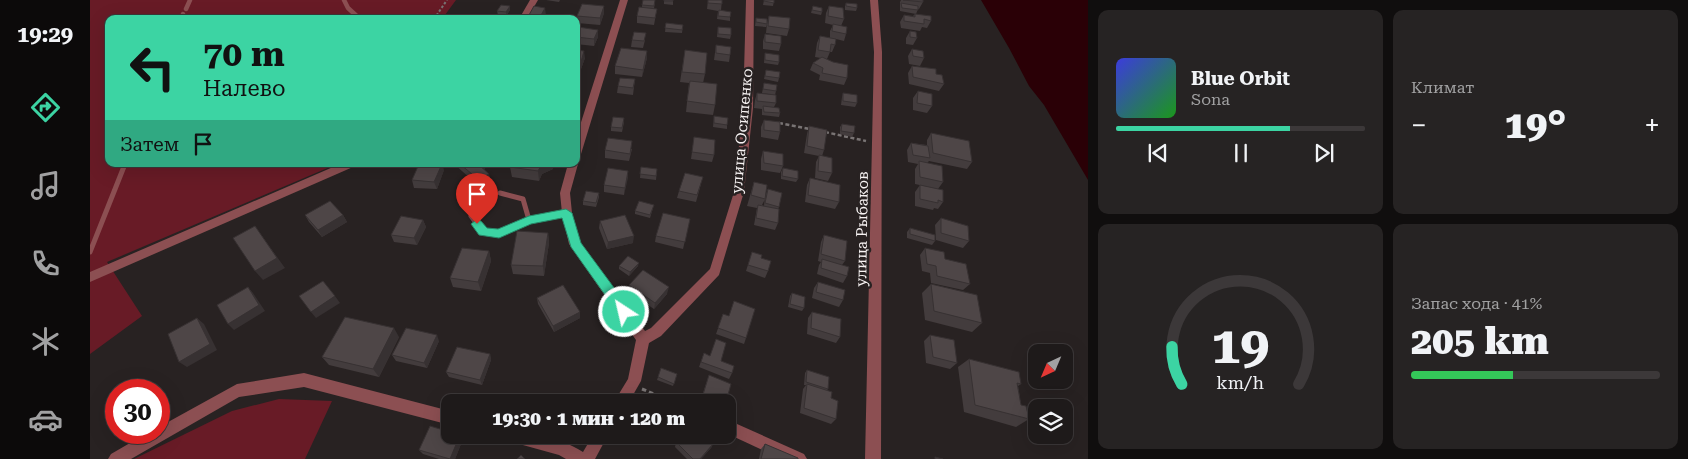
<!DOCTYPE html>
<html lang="ru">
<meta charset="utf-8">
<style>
:root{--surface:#1e1a1a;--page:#262323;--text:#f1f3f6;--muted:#a1a1a2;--line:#3c3839;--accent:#3cd4a3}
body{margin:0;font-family:"Roboto Serif",serif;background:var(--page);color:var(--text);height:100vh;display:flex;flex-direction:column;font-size:19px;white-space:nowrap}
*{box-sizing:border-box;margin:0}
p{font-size:16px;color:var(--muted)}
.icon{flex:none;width:28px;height:28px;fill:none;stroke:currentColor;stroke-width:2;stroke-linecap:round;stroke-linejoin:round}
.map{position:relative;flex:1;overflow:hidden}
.details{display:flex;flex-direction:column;gap:10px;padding:10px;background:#100e0e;width:600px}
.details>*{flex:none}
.guide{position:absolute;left:15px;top:15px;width:475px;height:152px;border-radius:10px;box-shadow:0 5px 20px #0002,0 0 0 1px var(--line);background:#3cd4a3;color:#111;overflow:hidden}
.needle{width:32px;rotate:224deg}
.fabs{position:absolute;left:938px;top:344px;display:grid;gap:10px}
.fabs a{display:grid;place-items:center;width:45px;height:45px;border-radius:10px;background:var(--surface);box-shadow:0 5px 20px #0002,0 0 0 1px var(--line);font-size:25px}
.speed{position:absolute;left:15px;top:379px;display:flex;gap:10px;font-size:25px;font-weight:700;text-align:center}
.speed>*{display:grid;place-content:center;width:65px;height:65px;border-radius:50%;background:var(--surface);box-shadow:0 5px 20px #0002,0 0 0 1px var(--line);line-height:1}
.speed .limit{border:8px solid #d22;background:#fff;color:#111}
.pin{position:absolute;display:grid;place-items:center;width:42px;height:42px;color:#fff;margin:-51px -21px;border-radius:50% 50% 50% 0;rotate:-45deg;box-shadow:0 0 5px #0007}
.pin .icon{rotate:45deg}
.me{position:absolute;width:55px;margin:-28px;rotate:325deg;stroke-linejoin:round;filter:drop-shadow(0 0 4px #0008)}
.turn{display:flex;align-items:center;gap:18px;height:105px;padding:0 15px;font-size:22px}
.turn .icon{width:65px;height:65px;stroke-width:2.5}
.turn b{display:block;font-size:35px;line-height:42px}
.then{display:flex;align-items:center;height:48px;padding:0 15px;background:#0003;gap:10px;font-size:19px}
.big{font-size:38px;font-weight:800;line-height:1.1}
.details .card{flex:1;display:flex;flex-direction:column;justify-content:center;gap:8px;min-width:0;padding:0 18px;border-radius:10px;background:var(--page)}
.details .dial{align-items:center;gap:0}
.dial svg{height:130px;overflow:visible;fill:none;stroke:var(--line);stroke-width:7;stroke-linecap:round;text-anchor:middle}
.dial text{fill:var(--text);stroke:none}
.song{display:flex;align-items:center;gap:15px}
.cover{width:60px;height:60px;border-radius:8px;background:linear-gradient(135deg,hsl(240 70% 55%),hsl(120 70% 35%))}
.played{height:5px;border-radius:2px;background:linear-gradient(90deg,var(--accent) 70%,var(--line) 70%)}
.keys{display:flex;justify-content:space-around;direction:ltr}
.heat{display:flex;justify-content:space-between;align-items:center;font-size:28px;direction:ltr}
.charge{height:8px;border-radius:4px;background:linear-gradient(90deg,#34c759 41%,var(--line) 0)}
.details .tiles{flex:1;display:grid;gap:10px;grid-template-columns:repeat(2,1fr)}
.trip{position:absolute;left:351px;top:394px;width:295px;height:50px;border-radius:10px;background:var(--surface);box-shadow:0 5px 20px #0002,0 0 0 1px var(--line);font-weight:800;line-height:50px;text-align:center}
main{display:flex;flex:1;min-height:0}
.menu{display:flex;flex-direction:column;width:90px;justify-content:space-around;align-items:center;background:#0c0a0a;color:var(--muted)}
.menu .icon{width:35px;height:35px}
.menu .active{color:var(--accent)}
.menu b{font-size:22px;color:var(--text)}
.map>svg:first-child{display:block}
.green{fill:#681b26}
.water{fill:#2a0006}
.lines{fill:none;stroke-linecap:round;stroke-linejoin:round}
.path-far2{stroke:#797474;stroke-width:2;stroke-dasharray:2.5 2;stroke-linecap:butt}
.path-far1{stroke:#797474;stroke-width:2.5;stroke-dasharray:4 2.5;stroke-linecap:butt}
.path{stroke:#797474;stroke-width:3;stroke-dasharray:4.5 3;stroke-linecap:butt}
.service-far1{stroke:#8c4f52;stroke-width:4.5}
.service{stroke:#8c4f52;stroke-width:5}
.minor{fill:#8c4f52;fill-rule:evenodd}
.wall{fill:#433c3d}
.shaded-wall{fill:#373132}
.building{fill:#4e4647;stroke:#373132}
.route{fill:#3cd4a3;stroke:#278a6a}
.labels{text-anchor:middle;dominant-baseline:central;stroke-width:5;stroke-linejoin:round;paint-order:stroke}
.street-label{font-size:15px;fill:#f7f3f3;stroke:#282222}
</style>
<main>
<nav class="menu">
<b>19:29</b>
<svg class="icon active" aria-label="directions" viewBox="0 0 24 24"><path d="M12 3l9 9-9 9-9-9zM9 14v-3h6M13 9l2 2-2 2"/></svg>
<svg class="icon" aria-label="music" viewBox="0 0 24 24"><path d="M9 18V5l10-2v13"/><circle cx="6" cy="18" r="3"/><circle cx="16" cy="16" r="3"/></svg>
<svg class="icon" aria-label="phone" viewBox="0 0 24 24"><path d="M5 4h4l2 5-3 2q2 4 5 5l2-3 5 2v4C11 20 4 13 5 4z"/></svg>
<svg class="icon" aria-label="climate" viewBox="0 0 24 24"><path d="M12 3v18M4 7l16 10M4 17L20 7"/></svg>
<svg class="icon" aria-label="car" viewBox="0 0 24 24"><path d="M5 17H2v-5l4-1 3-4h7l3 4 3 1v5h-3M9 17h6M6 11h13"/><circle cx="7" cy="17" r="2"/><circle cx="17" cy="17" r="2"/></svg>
</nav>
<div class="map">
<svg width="998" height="459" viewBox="0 0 998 459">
<rect width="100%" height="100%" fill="#282222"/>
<path class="green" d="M0,0H366L352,19H19V164H247L17,262L52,316L0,354Z
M189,399L242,401L215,459H44L142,411Z"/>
<path class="water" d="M891,0H998V180L954,105L939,86L919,48Z"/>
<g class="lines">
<path class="path-far2" d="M344,19L357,0"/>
<path class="path-far1" d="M689,123L720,129
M735,132L776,141"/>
<path class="path" d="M552,389L583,402"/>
<path class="service-far1" d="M254,0L258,8L270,19
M96,9L100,0
M91,19L93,14"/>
<path class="service" d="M381,216L393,232L409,234L439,220L433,199L410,193
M439,220L477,213
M0,252L35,164"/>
<path class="minor" d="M440,0H448L437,19H429Z
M530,0H538L491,154L486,157V138Z
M656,0H664L663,108L654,192L629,275L571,336L559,343L551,381L539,402H524L538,379L546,340L479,244L472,213L470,193L478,164H486V161L488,164L480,193L482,213L490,243L555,331L561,328L620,269L644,192L653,108Z
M780,0H788L792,52L791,459H775L784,52Z
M250,164H264L263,167L0,282V272Z
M214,373L360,411V425L214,387L149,397L41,459H18L21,454L59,432H69V427L147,384Z
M638,420L714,454L717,459H692L638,434Z
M415,435C446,435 465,435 493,452L503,435H518L505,459H476L469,455L422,442L417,440Z"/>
</g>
<path class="wall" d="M456,0H470L469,2Z
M565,0L564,9H567L564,25L547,23V16L552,8V5Z
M574,0H583V5L574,4Z
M618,0H632L631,10L640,17V21L627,19L628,11L617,9Z
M674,0H684L683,6L673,5Z
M811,0H833V2L829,9H828L826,14L810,11V2Z
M756,3L767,8L766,11L755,10V6Z
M420,6V10L416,16L408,15L407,11Z
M514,6V13L510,25L487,23V16Z
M723,6L732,12L731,15L721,13Z
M739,6L754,19L751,26L756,34L754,41L746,39L745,45L742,52H740L737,59H735L757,78L754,85L729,80L730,75L720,70L723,63L731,58L725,57L727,43L730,36L740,38V31L743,25L735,23L736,13Z
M825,14L841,21L837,28L832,27L830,31L811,28L810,22L814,15L823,16Z
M439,15H456L454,19H439Z
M679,16L699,29L697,36L676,33L677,23Z
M666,18L677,24L676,27L665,26Z
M576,23L593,25L592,33L575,32Z
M628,27L641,35L640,39L627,37Z
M486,30H508V37L504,46L486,44Z
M820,31L827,38L823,45L816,44V38Z
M675,34L691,44L689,51L673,49V41Z
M542,40H555L553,48L541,47Z
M626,45L640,55L639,62L624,60Z
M822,49L834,58L830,66L819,64L818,56Z
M486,50L495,58L491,69L486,68Z
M595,50L615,74L613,83L625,105L623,115L596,112L599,83L590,82Z
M675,53L689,62L688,65L674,63Z
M557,58L552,77L525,74V66Z
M822,66L846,74L854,84L849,91L819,84L818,73Z
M676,70L689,78L688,82L674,79Z
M545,79L543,95L527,93L528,86Z
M674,83L686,91L685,95L672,93Z
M828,91L842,106L837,113L823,110V98Z
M667,93L686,103L684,107L690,113L689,117L672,115V109L664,108L665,100Z
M753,93L767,103L765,107L751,105L752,97Z
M624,116L637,125V129L623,127Z
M674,120L690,132L688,140L671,137V127Z
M534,122L532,132L521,131V127Z
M752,124L764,133L762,137L750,134V127Z
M719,126L734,150L732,156L742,173L738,181L725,178L726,162L729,156L714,153L717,134Z
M841,133L882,162L877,169L839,161L837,163L853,182L848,189L825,184V169L828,164L818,162L817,150L821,143L837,145V140Z
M604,137L624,155L622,162L601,159Z
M542,149L539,161L515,158V150Z
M673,151L693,166L690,173L671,170V159Z
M364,164H402L394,169L401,181L390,187Z
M421,164H462L463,169L452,174L449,181L422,177L420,167Z
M551,167L567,169L566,180L550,178Z
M693,168L708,179L706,182L691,179V172Z
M354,170L347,189L324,188L322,180Z
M538,171L534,195L514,192V185Z
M720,178L749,202L745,209L715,202L717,185Z
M664,182L675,199L672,205L674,206L675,196L678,189L689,207L688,209V223L685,230L664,225L667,208L657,206Z
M611,184L606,202L587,198L589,191Z
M830,185L853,202L848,209L844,208L843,210L825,206V192Z
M509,193V197L506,207L493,205V201Z
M563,208L560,218L545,214V211Z
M215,215H253L257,222L232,237L219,222Z
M851,218L879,241L873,248L846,240L845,225Z
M600,219L593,249L565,242L566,236Z
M333,220L336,227L327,245L304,242L301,235Z
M510,221L543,243L517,249L509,228Z
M820,228L845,241L842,245L817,238V232Z
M458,233L459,243L454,276L423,274L421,265Z
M734,235L755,261L752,265L757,276L753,283L727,274L729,265L731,262L728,261L731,242Z
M835,248L855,259L880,284L873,290L841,283L840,273L832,271L830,255Z
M399,251L401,261L391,291L363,287L360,278Z
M662,252L678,271L675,278L656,271Z
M529,266H548L539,276L529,269Z
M728,282L753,300L749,307L722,298L724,288Z
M841,284L892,323L882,332L835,320L832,293Z
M539,285L577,294L564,309L538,292Z
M702,293L714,308L712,311L698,307L700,296Z
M447,298L490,318L464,332L448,304Z
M644,301L656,338L654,344L626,334L633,314L639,316Z
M722,312L750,337L746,343L717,334L718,318Z
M840,335L867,363L860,369L836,363L834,341Z
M309,337L289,377L239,365L232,357Z
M349,341L337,368L306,361L302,355Z
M614,353L631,361L642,373L639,379L609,367Z
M400,354L401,360L392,385L359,377L356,372Z
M879,359L931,384L928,386L931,405L939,419L926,427L874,412L868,367Z
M571,368L587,374L583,386L567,380Z
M717,370L738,389L737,390L741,398L746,419L741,424L710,413L713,389L716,385H714L715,373Z
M619,375L636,402H610Z
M373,439L365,459H349L333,454L329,450Z
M586,442L623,444L621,448L611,459H597L585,447Z
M675,444L708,459H669L671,449Z"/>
<path class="shaded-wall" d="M420,6V10L416,16V12Z
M514,6V13L510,25V18Z
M455,8L456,15L454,19H450V17Z
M508,30V37L504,46V39Z
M494,51L495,58L491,69V62Z
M557,51V58L552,77L553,70Z
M352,164L354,170L347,189L344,182Z
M388,164H402L390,171Z
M451,164H462L463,169L452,174L449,181L448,171Z
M538,171V178L534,195L535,188Z
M399,174L401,181L390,187L389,180Z
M253,215L257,222L232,237L228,230Z
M333,220L336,227L327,245L324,238Z
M458,233L459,243L454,276L453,266Z
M172,236L195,268L173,280L165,271Z
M544,236L543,243L517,249L518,242Z
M399,251L401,261L391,291L388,282Z
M549,263L548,266L539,276L540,272Z
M158,287L163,293L175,311L144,330L138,324Z
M579,287L577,294L564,309L565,303Z
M245,296L250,303L226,318L221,312Z
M490,312V318L464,332L463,326Z
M107,318L114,324L127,350L97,367L89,362Z
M304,328L309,337L289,377L283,369Z
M347,335L349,341L337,368L334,363Z
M400,354L401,360L392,385L390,380Z
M370,435L373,439L365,459H360Z
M623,444L621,448L611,459H610Z"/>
<path class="building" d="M553,0H565L564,6L552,5Z
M574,0H583V1H574Z
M618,0H632V4L618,3Z
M674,0H684V3L674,1Z
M813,0H833V2Z
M756,3L767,4V8L756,6Z
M811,3L828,6V10L812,8Z
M492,4L514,6L510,18L487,16Z
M411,5L420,6L416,12L407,11Z
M444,6L455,8L450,17L439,15Z
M723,6L732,8V12L722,10Z
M739,6L753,8L754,19L738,16Z
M549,7L567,9L565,18L547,16Z
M629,10L641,12L640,17L628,16Z
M825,14L841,16V21L834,19V24L814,21V15L825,17Z
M679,16L700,18L699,29L678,26Z
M666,18L677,19V24L666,22Z
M576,23L593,25L592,30L575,28Z
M743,24L757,27L756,34L742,31Z
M488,27L508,30L504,39L486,37V30Z
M628,27L641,28V35L628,34Z
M820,31L826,32L827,38L820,37Z
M544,32L556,33L554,41L542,40Z
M675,34L691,36V44L675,42Z
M730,36L746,39L745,45L741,44L740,52L728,50Z
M626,45L641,47L640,55L626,53Z
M531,48L557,51L553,70L525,66Z
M822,49L833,51L834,58L823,56Z
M486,50L494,51L491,62L486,61Z
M595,50L617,53L615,74L592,72Z
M675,53L689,55V62L675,60Z
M732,57L743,62L758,65L757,78L732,73L733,68L723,63Z
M822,66L846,69V74L852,75L854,84L823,77Z
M676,70L690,72L689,78L675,76Z
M530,78L545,79L543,88L528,86Z
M600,81L627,84L625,105L597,101Z
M674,83L687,85L686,91L673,89Z
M828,91L842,94V106L827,103Z
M667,93L686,95V103L667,101Z
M753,93L767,95V103L753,101Z
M673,106L689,108L690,113L674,112Z
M624,116L638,118L637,125L624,123Z
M523,117L534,118L532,128L521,127Z
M674,120L690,122V132L674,130Z
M752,124L765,126L764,133L751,131Z
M719,126L737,130L734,150L717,146Z
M841,133L879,141L882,162L843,153Z
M604,137L625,140L624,155L602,152Z
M518,138L542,141L540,154L515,150Z
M821,143L838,146L840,158L823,155Z
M673,151L693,154V166L674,163Z
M729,155L742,158V173L728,171Z
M829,161L852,166L853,182L830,177Z
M329,164H352L344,182L322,180Z
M370,164H388L399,174L389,180Z
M421,164H452L448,171L420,167Z
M551,167L567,169L566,176L550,174Z
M518,168L538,171L535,188L514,185Z
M693,168L708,171V179L692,176Z
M595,173L613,177L607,195L589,191Z
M720,178L750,185L749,202L718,195Z
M664,182L677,185L675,199L661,195Z
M830,185L853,190V202L848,200V203L830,199Z
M678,189L692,193L689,207L675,203Z
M496,191L509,193L506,203L493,201Z
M240,201L253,215L228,230L215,215Z
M549,201L564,205L560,215L545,211Z
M668,205L689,209L688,223L666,218Z
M573,213L600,219L595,242L566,236Z
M535,215L544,236L518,242L510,221Z
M311,216L333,220L324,238L301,235Z
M851,218L878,226L879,241L851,233Z
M165,226L187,258L165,271L143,238Z
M820,228L845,235V241L820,234Z
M427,231L458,233L453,266L421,265Z
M734,235L757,241L755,261L731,254Z
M372,248L399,251L388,282L360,278Z
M835,248L854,252L855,259L876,264L880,284L847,276L846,266L837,264Z
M662,252L672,255L671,258L681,261L678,271L658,265Z
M538,256L549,263L540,272L529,266Z
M732,259L759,267L757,276L731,268Z
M553,270L579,287L565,303L539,285Z
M233,281L245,296L221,312L209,296Z
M728,282L755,290L753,300L726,292Z
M841,284L887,295L892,323L844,311Z
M473,285L490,312L463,326L447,298Z
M158,287L169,305L138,324L127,305Z
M702,293L715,297L714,308L700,304Z
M644,301L665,309L656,338L628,328L633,314L639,316Z
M722,312L751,319L750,337L721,328Z
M255,317L304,328L283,369L232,357Z
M107,318L120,344L89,362L78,334Z
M316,328L347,335L334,363L302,355Z
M840,335L864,340L867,363L843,357Z
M626,339L636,343L631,361L644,366L642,373L611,362L614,353L620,356Z
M367,347L400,354L390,380L356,372Z
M879,359L929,372L931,384L927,383L931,405L936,406L939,419L885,405Z
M571,368L587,374L584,384L568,377Z
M717,370L739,377L738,389L716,382Z
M619,375L641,384L636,402H624L612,398Z
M717,384L742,392L741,398L748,401L746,419L714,408Z
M340,426L360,432V435H370L360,459L329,450Z
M593,435H614L623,444L610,459H603L586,442Z
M675,444L708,458V459H671Z
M431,455L435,459H427Z
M845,457L853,459H845Z"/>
<path class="route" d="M476,209L482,213L491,243L539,308L541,312L539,316L534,318L530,316L481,247L472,218L441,224L409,238L389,235L381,224L387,219L391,221L397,228L408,229L439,216Z"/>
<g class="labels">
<g class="street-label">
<text transform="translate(652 131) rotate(-85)">улица Осипенко</text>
<text transform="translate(772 229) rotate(-89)">улица Рыбаков</text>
</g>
</g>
</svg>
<div class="fabs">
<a><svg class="needle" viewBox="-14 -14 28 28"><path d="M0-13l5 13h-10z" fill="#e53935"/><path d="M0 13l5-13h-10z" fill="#a1a1a2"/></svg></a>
<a><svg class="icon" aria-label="layers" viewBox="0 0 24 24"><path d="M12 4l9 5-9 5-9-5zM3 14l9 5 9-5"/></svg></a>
</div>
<div class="speed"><div class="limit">30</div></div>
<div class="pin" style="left:387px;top:224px;background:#d93025"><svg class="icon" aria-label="arrive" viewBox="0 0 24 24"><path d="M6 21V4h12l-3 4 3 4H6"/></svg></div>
<svg class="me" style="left:534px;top:312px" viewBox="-20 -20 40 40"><circle r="17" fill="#3cd4a3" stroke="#fff" stroke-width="3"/><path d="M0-11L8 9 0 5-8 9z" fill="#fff"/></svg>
<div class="trip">19:30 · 1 мин · 120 m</div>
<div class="guide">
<div class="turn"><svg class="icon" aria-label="left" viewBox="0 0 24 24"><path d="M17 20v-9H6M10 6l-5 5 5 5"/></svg><div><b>70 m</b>Налево</div></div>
<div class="then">Затем<svg class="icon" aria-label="arrive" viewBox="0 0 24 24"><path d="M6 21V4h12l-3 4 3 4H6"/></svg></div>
</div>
</div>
<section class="details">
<div class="tiles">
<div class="card">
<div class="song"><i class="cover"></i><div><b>Blue Orbit</b><p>Sona</p></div></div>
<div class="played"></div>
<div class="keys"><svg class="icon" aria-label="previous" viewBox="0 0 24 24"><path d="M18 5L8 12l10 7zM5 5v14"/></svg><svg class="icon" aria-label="pause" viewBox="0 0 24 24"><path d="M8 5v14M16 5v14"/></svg><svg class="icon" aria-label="next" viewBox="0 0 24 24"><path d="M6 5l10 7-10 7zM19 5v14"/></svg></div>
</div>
<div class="card"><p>Климат</p>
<div class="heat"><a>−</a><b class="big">19°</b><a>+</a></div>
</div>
<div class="card dial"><svg viewBox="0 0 100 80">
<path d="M14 69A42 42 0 1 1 86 69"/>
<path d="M14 69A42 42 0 0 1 8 46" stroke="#3cd4a3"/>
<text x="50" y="56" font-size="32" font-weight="700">19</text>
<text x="50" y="72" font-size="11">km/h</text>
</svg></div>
<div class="card"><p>Запас хода · 41%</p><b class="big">205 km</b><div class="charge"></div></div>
</div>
</section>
</main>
